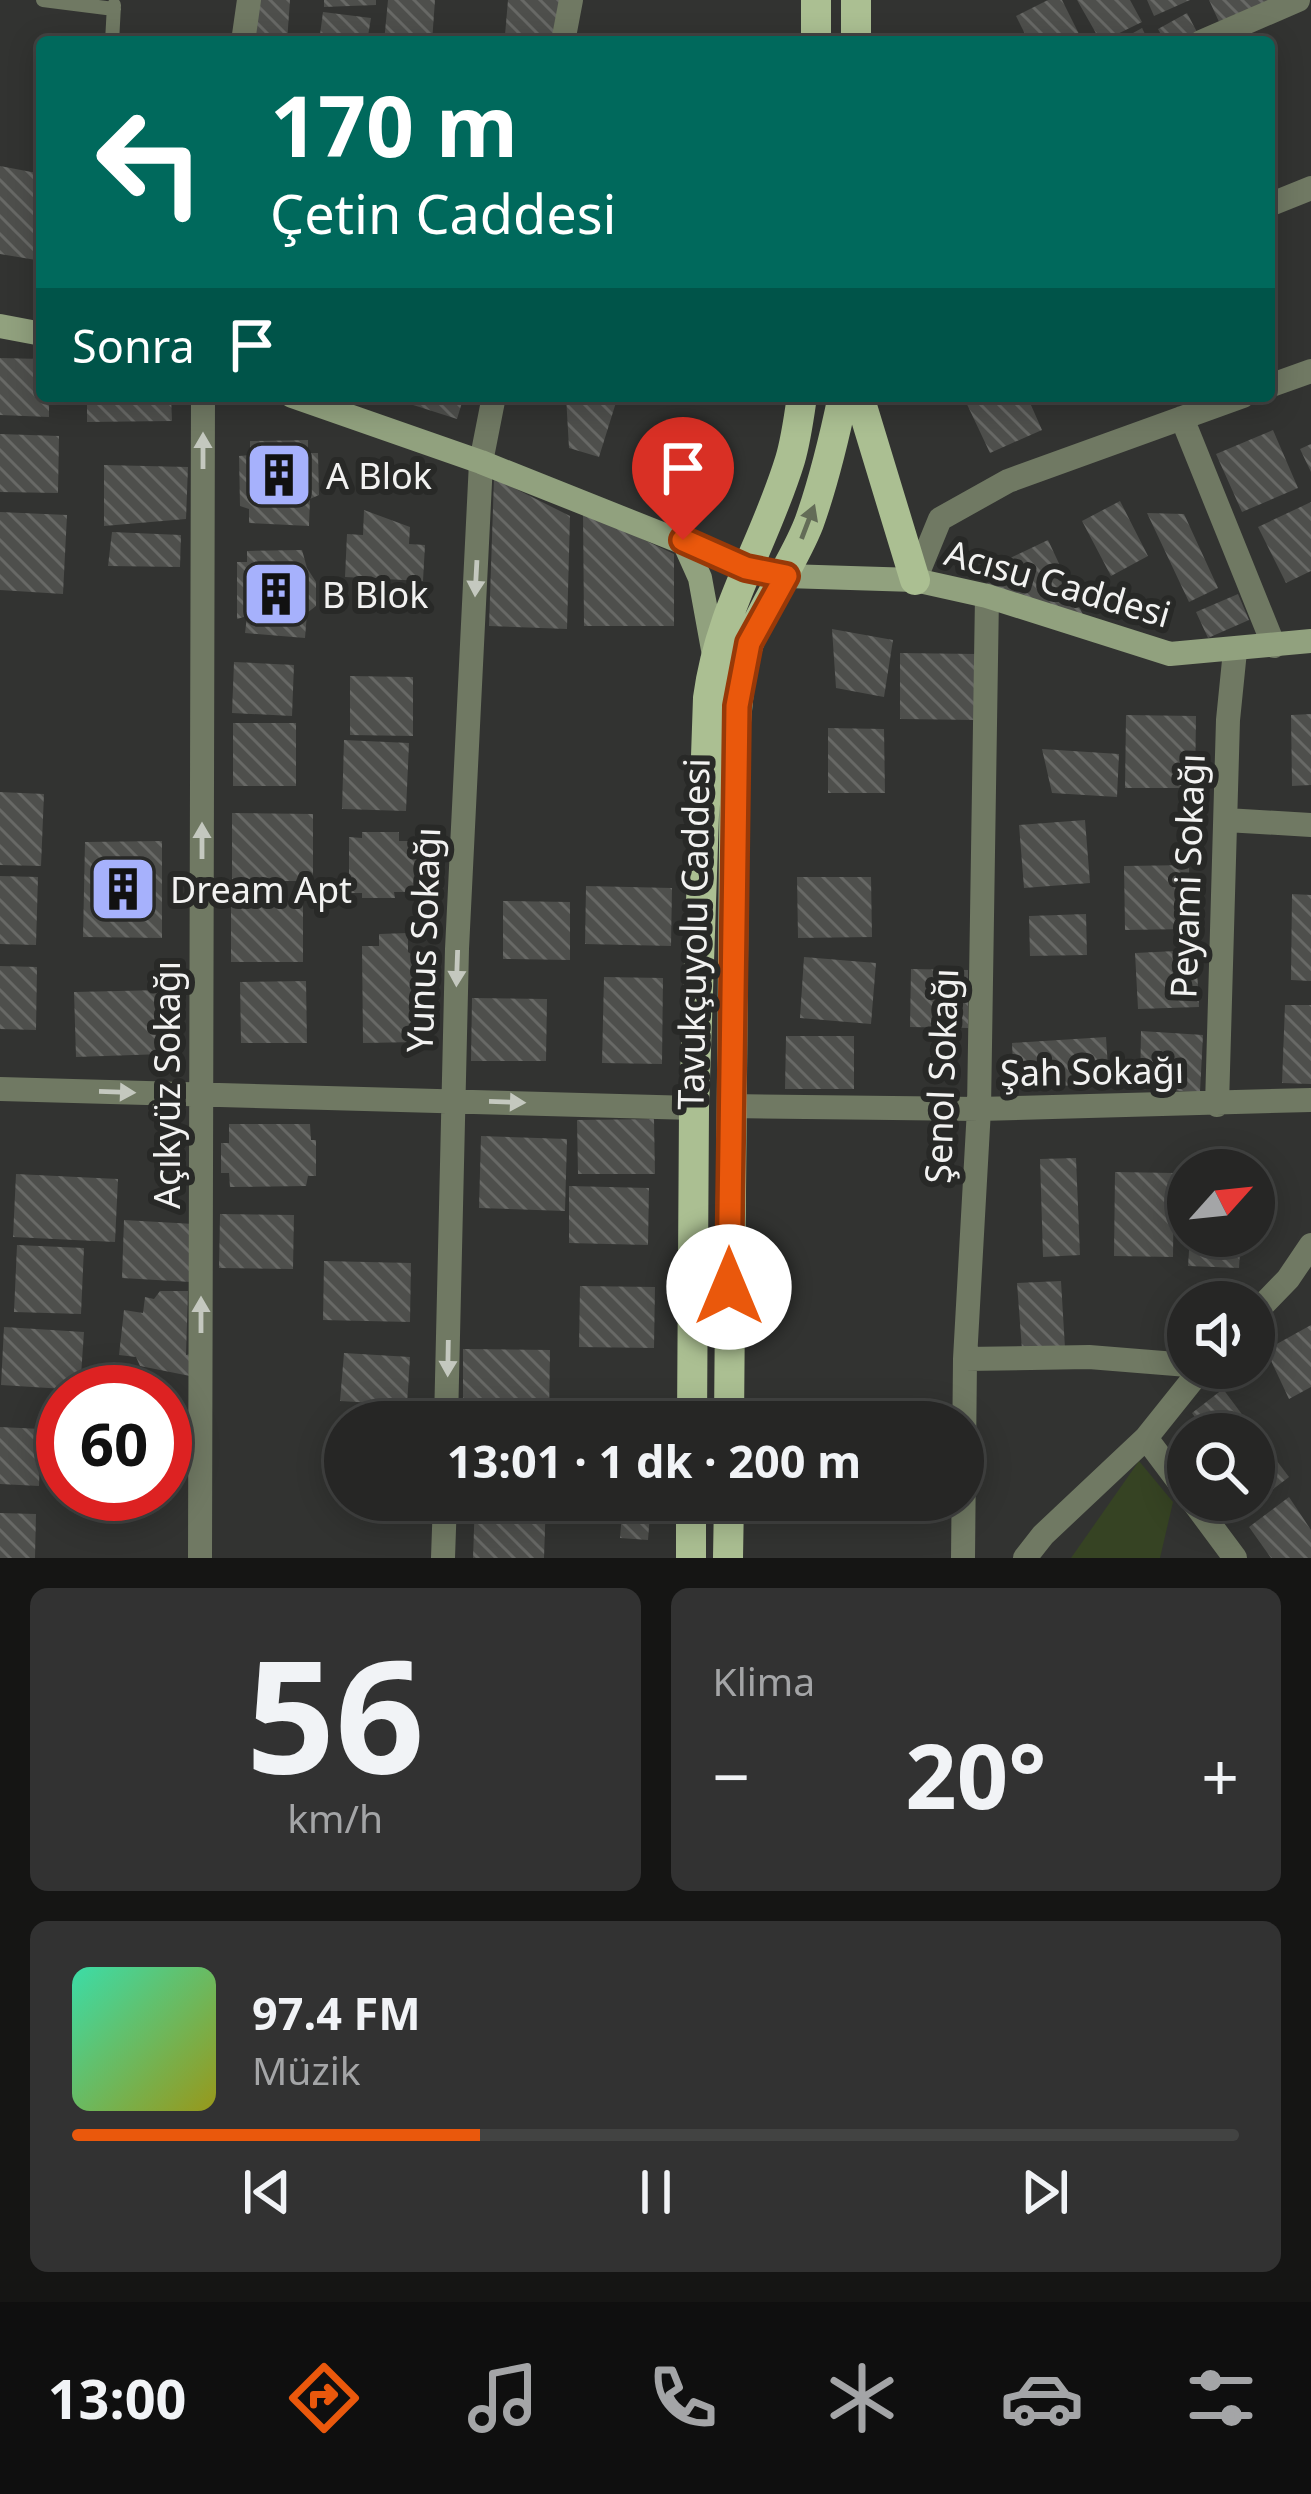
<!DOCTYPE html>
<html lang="tr">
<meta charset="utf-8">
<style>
:root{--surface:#262625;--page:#323232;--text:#f1f3f6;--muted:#a4a5a7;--line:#424342;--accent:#ea580c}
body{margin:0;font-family:"Noto Sans",sans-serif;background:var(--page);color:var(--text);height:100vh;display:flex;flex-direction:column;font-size:45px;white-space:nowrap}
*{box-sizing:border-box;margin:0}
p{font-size:39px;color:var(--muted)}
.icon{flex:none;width:66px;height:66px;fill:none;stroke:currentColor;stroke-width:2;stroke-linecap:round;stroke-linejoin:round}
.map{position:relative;height:1558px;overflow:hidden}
.sheet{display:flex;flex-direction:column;gap:30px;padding:30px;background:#151514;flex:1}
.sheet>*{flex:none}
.guide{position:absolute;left:36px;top:36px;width:1239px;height:366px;border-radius:12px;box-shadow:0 6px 30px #0003,0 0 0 3px var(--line);background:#00695c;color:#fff;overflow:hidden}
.needle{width:78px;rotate:63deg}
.fabs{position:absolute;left:1167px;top:1149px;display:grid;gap:24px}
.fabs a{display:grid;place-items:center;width:108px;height:108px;border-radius:50%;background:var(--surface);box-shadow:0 6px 30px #0003,0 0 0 3px var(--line);font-size:60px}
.speed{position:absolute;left:36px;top:1365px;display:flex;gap:24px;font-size:60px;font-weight:700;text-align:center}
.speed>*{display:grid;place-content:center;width:156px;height:156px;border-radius:50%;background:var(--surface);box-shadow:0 6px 30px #0003,0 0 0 3px var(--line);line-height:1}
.speed .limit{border:18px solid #d22;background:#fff;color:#111}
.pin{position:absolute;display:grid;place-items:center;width:102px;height:102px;color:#fff;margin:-123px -51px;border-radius:50% 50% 50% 0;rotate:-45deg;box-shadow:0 0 12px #0007}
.pin .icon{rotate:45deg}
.me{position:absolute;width:132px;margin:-66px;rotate:0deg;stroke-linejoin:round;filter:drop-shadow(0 0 9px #0008)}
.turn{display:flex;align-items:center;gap:42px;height:252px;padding:0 36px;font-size:54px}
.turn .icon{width:156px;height:156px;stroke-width:2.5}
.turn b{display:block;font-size:84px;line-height:102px}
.then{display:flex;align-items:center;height:114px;padding:0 36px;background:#0003;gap:24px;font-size:45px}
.big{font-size:90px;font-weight:700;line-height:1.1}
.sheet .widget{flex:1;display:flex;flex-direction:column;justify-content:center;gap:18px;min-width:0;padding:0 42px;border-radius:18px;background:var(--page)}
.sheet .dial{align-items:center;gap:0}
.dial b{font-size:156px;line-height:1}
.song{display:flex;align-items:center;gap:36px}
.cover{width:144px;height:144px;border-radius:18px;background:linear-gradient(135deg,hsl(160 70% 55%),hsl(60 70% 35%))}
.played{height:12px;border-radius:6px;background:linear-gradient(90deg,var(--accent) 35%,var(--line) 35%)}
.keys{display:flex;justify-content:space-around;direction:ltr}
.heat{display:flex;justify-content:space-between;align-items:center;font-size:66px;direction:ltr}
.sheet .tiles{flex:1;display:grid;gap:30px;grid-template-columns:1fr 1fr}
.widget:last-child{grid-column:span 2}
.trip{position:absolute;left:324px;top:1401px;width:660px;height:120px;border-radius:60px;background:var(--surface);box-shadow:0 6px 30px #0003,0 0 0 3px var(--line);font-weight:700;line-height:120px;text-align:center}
.tabs{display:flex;height:192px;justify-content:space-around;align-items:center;background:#0f0f0f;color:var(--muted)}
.tabs .icon{width:84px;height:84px}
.tabs .current{color:var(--accent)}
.tabs b{font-size:54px;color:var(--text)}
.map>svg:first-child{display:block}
.green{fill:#364323}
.building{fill:url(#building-back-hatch)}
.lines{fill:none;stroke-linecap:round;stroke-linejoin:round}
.lane{stroke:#707963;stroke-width:14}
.street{stroke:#707963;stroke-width:24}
.secondary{stroke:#91a17e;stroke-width:24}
.primary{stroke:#abbf92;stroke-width:30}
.oneway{fill:#c4c8bf}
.oneway2{fill:#636c57}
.route-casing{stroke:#983908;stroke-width:30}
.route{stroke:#ea580c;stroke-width:21}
.labels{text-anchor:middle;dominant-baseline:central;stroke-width:12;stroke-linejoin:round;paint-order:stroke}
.poi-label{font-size:36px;fill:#f2f2f1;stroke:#282927;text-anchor:start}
.street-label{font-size:36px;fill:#f2f2f1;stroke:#282927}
</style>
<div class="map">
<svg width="1311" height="1558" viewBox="0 0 1311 1558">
<defs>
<pattern id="building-back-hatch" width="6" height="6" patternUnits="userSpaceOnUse" patternTransform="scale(3)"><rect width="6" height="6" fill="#4e4f4c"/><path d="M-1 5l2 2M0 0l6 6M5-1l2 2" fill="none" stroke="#686966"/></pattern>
</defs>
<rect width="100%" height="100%" fill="#323331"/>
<path class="green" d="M1139,1461L1173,1502L1160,1558H1071Z"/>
<path class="building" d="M257,0H290L287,42L254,39Z
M324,0H376V5L324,7Z
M388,0H435L432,42H384Z
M508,0H563L559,39L505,35Z
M1048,0H1062L1081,38L1074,42H1029L1016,16Z
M1077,0H1130L1142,22L1101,42Z
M1147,0H1190L1154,16Z
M1209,0H1273L1220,24Z
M323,12L371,18L367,42H319Z
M1187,13L1197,32L1179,42H1165L1158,29Z
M1142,28L1149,42H1117Z
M0,166L42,174V261L0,254Z
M0,358L42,359V396H49V417L0,415Z
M87,396H171L172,421L87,422Z
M413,396H464L457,419L410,404Z
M566,396H618L599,457L569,448Z
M969,396H1027L1042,430L990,453L964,398Z
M1273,430L1298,488L1242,512L1216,454Z
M0,434L59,436L58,493L0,492Z
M308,440V453H318L319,495L310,499L309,526L249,523V509L240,506L239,456L250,455V441Z
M1311,444V472L1300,449Z
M104,465L188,467L186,519L104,526Z
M494,478L570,516L567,629L489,626Z
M1120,501L1148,556L1111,576L1082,521Z
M1311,502V571L1286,583L1258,527Z
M364,510L410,527L409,544L425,545L423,581L345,577L347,534L363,535Z
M583,511L674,554V626H584Z
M0,512L67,515L63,594L0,590Z
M1147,513L1184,514L1218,588L1189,602Z
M112,532L181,535L180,567L108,566Z
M1048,540L1084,617L991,592L981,572Z
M302,550L307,568L316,582V606L307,613L305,638L245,633L247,616L237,619V562H247V551Z
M1238,594L1249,620L1208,638L1196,612Z
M832,629L893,640L884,697L836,688Z
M900,653L977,654L976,720L900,719Z
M234,662L294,665L292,716L232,713Z
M350,676L413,677V736L350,735Z
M1311,714V785L1292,786L1291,715Z
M1126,715L1196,716L1195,788H1125Z
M233,723H296V786H233Z
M828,728L884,729L885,793H828Z
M344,740L409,743L406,811L342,809Z
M1042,749L1119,754L1117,797L1052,793Z
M0,792L44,794L41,866L0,865Z
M232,813L313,814V881H232Z
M1085,820L1090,883L1024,888L1019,825Z
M362,832H399V841H417V892H394L395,898H362V893H349V837L362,838Z
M162,841V938L83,937L85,842Z
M1189,865L1190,929L1125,930L1124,866Z
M0,876L38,877L36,945L0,944Z
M797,877H871L872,937L798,938Z
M586,886L672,888L671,946L585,944Z
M1292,894L1311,895V981L1291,980Z
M503,901L570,902V960L503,959Z
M303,902V962H231V903Z
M1086,914L1087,955L1030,956L1029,916Z
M408,933V952L417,958L418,1042L363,1043L362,946H379V934Z
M1196,950L1199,1007L1138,1009L1135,953Z
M804,957L876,963L871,1024L800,1018Z
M0,966L37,967L36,1030L0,1029Z
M911,969L968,970V1028L910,1027Z
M604,977L663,978L662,1064L602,1063Z
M306,981L307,1043H241L240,982Z
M162,990L163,1054L76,1057L74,992Z
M472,998L547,999L546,1061H471Z
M1285,1005H1311V1084L1282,1083Z
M1141,1031L1203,1035L1200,1092L1140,1089Z
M786,1036H854V1089H785Z
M1106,1037L1109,1083L1014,1089L1012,1043Z
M654,1119L655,1174H578L577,1120Z
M229,1124H310L311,1140H316V1176H308L306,1186L230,1187L229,1173H221V1143H229Z
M481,1136L567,1139L565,1211L479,1208Z
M1076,1158L1080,1255L1043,1257L1040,1159Z
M1115,1172L1174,1173L1173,1257L1114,1256Z
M16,1174L118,1179L115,1242L13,1237Z
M569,1186L649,1188L648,1245L569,1243Z
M220,1214L294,1215L293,1269L219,1268Z
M124,1220L194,1224L191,1282L122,1278Z
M1190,1236H1241L1239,1268L1188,1266Z
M17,1245L84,1248L81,1314L14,1312Z
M324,1261L411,1263L410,1322L323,1320Z
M1061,1281L1065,1348L1022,1350L1017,1283Z
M580,1286L655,1287L654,1348L579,1347Z
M160,1291H188L186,1355L194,1353L190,1376L140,1366L136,1357L119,1355L124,1310L143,1313L145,1297L154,1299Z
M1311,1325V1387L1289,1399L1266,1350Z
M4,1327L84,1332L80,1390L1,1385Z
M463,1349L550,1350L549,1419L463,1418Z
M344,1353L410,1357L407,1405L340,1401Z
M1223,1389L1289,1477L1243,1512L1235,1500H1254V1434H1207L1192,1413Z
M622,1407L651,1408V1422H622Z
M0,1427L41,1429L39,1486L0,1484Z
M1289,1497L1311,1530V1558H1271L1249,1527Z
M475,1500H546L544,1558H473Z
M623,1500L651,1501L648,1540L620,1538Z
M0,1513L36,1514L35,1558H0Z"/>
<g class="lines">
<path class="lane" d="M43,0L114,9
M112,42L114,5"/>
<path class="street" d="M243,42L249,0
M563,42L571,0
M1201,42L1298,0
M1269,205L1311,188
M1269,386L1311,371
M1182,418L1274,646
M915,580L940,519L1008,481L1243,396
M1226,820L1311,825
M0,1089L694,1108
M1217,1105L1228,720L1235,651
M730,1106L979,1109L1311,1100
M1254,1314L1288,1279L1311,1245
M965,1359L1089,1357L1188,1365
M446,1422L457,949L481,462L494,396
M1146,1438L1188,1494
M1192,1500L1235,1558
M200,1558L203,396
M443,1558L445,1500
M963,1558L965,1359L979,1109L987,596
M1025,1558L1043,1535L1146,1438L1202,1368"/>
<path class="secondary" d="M0,326L42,334
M292,396L481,462L747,568L786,576L915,580L987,596L1170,654L1311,641
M683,540L700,578L714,655"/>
<path class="primary" d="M816,0V42
M856,0V42
M859,396L915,580
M692,1422L694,1108L708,698C720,608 764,545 790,460C796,440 799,417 802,396
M729,1422L735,733C738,702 739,670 750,640C766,599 793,564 809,523C824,481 834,439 843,396
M691,1558V1500
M728,1558L729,1500"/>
</g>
<defs><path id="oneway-solid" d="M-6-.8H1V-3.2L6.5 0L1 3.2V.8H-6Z" transform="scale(3)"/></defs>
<g class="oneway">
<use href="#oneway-solid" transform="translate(203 451) rotate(-90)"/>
<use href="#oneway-solid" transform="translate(476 578) rotate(93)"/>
<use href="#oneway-solid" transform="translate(202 841) rotate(-90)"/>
<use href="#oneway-solid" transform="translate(457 968) rotate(92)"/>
<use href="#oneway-solid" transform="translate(117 1092) rotate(2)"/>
<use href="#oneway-solid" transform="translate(507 1102) rotate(2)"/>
<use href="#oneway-solid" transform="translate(201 1315) rotate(-90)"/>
<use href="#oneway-solid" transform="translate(448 1358) rotate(91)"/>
</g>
<use class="oneway2" href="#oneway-solid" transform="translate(808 522) rotate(-69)"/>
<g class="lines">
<defs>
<path id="route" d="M683,540L746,568L786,576L749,643L737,706L729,1287"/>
</defs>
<use href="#route" class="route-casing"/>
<use href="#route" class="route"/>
</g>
<defs>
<symbol id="building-square" viewBox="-11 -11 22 22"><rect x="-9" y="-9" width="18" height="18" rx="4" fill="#a6b1fc" stroke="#282927"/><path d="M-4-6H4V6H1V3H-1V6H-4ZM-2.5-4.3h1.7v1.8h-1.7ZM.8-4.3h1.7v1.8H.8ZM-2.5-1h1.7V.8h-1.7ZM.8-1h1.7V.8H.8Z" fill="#111"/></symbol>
</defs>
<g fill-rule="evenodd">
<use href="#building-square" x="241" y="437" width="76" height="76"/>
<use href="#building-square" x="238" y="556" width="76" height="76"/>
<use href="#building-square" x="85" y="851" width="76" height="76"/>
</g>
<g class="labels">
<g class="poi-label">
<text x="326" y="475">A Blok</text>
<text x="322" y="594">B Blok</text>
<text x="170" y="889">Dream Apt</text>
</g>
<g class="street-label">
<text transform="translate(1058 583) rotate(16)">Acısu Caddesi</text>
<text transform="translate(1187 876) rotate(-88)">Peyami Sokağı</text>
<text transform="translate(693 934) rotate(-89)">Tavukçuyolu Caddesi</text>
<text transform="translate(423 940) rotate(-88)">Yunus Sokağı</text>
<text transform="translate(1092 1071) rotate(-1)">Şah Sokağı</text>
<text transform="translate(941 1076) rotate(-88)">Şenol Sokağı</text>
<text transform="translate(166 1085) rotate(-90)">Açıkyüz Sokağı</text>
</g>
</g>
</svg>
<div class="fabs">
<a><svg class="needle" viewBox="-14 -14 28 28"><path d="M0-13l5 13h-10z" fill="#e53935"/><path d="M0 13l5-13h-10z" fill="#a4a5a7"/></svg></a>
<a><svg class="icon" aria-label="sound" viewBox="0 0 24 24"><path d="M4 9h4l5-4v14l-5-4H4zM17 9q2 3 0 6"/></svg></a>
<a><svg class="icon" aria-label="search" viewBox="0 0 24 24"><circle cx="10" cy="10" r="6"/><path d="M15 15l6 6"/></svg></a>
</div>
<div class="speed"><div class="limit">60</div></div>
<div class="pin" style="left:683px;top:540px;background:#d93025"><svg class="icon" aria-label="arrive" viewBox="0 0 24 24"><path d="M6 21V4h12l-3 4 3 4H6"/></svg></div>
<svg class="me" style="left:729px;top:1287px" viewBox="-20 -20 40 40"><circle r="19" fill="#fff"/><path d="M0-13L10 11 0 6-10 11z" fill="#ea580c"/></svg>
<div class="trip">13:01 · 1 dk · 200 m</div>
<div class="guide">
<div class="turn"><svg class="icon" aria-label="left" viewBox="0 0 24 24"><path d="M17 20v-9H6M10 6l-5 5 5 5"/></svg><div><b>170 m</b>Çetin Caddesi</div></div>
<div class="then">Sonra<svg class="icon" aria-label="arrive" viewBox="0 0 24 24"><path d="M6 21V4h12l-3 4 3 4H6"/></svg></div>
</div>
</div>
<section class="sheet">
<div class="tiles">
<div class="widget dial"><b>56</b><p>km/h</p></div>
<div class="widget"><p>Klima</p>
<div class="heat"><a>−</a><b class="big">20°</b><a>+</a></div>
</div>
<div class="widget">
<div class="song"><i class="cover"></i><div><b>97.4 FM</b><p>Müzik</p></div></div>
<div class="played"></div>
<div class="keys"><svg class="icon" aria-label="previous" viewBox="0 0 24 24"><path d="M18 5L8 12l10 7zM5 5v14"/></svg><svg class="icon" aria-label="pause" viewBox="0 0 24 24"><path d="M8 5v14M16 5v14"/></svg><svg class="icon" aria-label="next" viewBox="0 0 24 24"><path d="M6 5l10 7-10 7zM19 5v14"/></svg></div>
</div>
</div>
</section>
<nav class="tabs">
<b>13:00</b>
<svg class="icon current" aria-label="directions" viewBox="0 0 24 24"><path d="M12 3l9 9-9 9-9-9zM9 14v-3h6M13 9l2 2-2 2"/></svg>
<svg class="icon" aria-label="music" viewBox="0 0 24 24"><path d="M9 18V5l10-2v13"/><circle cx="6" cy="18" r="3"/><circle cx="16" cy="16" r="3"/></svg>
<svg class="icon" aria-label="phone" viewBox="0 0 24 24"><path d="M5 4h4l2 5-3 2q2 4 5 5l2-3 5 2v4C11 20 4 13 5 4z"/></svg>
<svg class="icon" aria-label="climate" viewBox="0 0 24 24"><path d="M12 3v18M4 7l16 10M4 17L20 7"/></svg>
<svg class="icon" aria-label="car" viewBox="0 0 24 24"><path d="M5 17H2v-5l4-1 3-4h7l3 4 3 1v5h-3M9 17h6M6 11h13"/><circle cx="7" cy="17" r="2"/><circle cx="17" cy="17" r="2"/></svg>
<svg class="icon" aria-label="filters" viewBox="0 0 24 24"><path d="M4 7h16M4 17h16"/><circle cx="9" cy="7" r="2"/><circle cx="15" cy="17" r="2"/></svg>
</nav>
